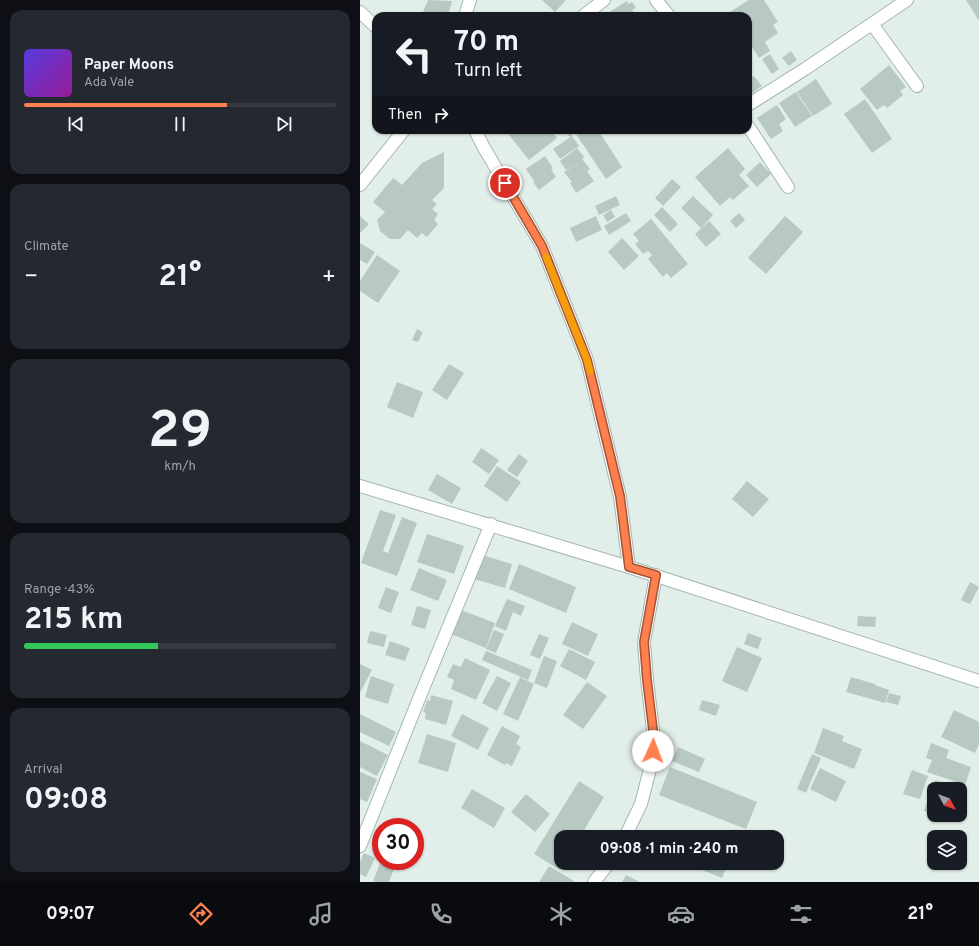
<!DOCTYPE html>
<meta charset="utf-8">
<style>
:root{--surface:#171b24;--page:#242831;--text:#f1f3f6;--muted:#9ea1a6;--line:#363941;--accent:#ff804f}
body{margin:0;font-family:Overpass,sans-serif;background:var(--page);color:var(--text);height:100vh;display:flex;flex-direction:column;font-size:15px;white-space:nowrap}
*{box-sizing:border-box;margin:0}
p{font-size:13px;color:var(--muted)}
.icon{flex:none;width:22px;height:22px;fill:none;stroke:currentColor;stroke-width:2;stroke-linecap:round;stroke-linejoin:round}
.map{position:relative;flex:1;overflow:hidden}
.panel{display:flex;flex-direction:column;gap:10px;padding:10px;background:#0d0f14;width:360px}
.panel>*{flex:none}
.guide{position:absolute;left:12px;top:12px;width:380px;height:122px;border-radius:12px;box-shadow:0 1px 3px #0004;background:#171b24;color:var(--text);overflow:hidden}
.needle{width:26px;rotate:131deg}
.controls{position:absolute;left:567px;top:782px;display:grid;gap:8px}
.controls a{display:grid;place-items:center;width:40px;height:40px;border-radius:8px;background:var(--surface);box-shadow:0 1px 3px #0004;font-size:20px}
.speed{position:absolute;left:12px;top:818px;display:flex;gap:8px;font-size:20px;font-weight:700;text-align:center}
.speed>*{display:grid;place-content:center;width:52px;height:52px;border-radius:50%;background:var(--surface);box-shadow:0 1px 3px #0004;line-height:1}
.speed .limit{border:6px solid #d22;background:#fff;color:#111}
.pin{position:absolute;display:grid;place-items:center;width:34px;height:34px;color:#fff;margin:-17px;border:2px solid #fff;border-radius:50%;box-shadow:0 1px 4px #0007}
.me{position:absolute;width:44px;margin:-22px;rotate:2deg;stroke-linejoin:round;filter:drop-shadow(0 0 3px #0008)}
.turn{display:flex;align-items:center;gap:14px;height:84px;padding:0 16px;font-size:18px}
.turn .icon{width:52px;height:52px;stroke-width:2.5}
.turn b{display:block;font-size:28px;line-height:34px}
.then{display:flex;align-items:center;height:38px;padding:0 16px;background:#0003;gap:8px;font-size:15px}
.big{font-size:30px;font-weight:700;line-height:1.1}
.panel .card{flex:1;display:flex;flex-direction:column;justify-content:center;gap:6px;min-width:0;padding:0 14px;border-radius:12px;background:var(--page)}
.panel .dial{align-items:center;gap:0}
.dial b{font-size:52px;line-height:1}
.song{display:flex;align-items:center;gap:12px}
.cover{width:48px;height:48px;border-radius:6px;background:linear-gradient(135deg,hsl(250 70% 55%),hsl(300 70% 35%))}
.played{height:4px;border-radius:2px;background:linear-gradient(90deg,var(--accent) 65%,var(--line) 65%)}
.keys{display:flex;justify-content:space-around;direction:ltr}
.heat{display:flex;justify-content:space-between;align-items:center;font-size:22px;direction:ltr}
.charge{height:6px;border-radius:3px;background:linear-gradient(90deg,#34c759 43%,var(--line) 0)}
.trip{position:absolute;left:194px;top:830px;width:230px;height:40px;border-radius:12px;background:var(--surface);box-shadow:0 1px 3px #0004;font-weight:700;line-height:40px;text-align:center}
.tab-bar{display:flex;height:64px;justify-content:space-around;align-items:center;background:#090b0e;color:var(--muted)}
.tab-bar .icon{width:28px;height:28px}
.tab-bar .current{color:var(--accent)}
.tab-bar b{font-size:18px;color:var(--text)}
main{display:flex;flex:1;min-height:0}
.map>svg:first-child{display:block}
.building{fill:#b7c9c2}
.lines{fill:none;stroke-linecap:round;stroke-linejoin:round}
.minor-casing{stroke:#a4b7b1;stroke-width:14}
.tertiary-casing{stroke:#a4b7b1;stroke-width:14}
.minor{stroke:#fff;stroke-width:12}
.tertiary{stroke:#fff;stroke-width:12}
.route-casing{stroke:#a65333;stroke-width:10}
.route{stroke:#ff804f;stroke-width:7}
.slow{stroke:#f59e0b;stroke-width:7}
</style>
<main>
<section class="panel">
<div class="card">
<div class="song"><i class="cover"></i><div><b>Paper Moons</b><p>Ada Vale</p></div></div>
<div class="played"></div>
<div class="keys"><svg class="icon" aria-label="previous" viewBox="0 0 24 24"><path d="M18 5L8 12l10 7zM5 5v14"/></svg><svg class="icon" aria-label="pause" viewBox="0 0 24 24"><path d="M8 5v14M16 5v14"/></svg><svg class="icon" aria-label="next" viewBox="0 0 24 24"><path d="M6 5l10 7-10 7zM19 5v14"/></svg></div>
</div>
<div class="card"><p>Climate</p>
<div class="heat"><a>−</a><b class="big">21°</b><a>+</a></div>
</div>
<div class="card dial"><b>29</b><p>km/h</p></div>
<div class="card"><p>Range · 43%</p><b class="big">215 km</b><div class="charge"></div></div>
<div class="card"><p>Arrival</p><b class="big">09:08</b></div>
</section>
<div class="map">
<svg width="619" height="882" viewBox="0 0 619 882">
<rect width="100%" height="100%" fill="#e2eee9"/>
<path class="building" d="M68,0L92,1L88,16L62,15L66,4H67Z
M182,0H206L195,12Z
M389,0H404L418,22L413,25L418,33L405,42L410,51L399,58L388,41V16H373L370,12Z
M606,0H619V21Z
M267,1L268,4L272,2L276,8L272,10L276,16H243Z
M431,51L437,60L429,66L422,58Z
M410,54L419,69L412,74L402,59Z
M529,65L546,87L540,91L543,95L527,108L524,105L517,110L500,89Z
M394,76L402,86L388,96V80Z
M456,79L472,104L453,116L437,92Z
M436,92L452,116L435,127L419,103Z
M505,99L532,139L512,153L484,114Z
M417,105L426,119L419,124L423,131L411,139L397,118Z
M145,130H191L197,138L169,160Z
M203,130H216L210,137Z
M222,130H238L262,167L246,179L216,134Z
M212,136L219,146L200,159L193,149Z
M217,148L224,157L222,159L230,169L227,171L234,181L216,193L210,183L212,182L204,172L218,163L206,170L200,161Z
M368,148L385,169L379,175L389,186L373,200L370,197L360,206L335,177Z
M84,152V188L72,200L77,204L72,209L78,214L74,220L78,224L67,237L62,233L57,238L48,230L40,239H30L20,231L17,220L25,212L13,202L33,178L42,185L62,163Z
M185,156L193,168L191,169L196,177L179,190L173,182L190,171L174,181L166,169Z
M400,162L411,174L397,187L386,175Z
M312,179L321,187L303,206L295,198Z
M256,196L260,205L239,215L235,206Z
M333,196L353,215L341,228L321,208Z
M302,207L318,224L310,232L294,215Z
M251,210L255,217L247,222L243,215Z
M266,213L271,221L249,235L244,226Z
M379,213L385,220L376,228L370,221Z
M0,216L9,224L0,233Z
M236,216L242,230L216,242L210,228Z
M425,216L443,232L406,274L388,258Z
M291,219L328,264L311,278L307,273L303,277L288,259L292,255L288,251L283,254L275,244L279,241L273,234Z
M349,221L361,234L346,247L335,234Z
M262,238L279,256L264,270L248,252Z
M0,243L15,252L7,264L0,260Z
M17,255L40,271L18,303L0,291V281Z
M57,329L63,332L58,342L52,340Z
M89,364L104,373L87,400L72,390Z
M37,382L63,392L53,418L27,407Z
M121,448L139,460L129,474L112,462Z
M159,454L168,461L157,477L147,470Z
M137,466L161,482L147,502L124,486Z
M77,474L101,488L92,504L68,490Z
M387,481L409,499L393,517L372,499Z
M20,510L36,515L23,551L28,553L42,517L57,523L37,576L1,563Z
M67,534L104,546L94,574L57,562Z
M119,554L152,564L145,588L111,578Z
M159,564L216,587L206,613L149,589Z
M59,568L87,580L78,601L50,590Z
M610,582L619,587L610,604L601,600Z
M26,587L39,592L31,613L18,608Z
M147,599L165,606L161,616L153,612L146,631L135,626Z
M57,606L71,610L65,629L51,625Z
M101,610L135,623L126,648L91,634Z
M498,616L516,617L515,627L497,626Z
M212,622L238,634L228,656L202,644Z
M134,630L144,634L136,653L126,649Z
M10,631L27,635L24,647L7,643Z
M388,633L402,638L398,649L384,644Z
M179,634L189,638L180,659L170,655Z
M30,641L50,648L45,661L25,655Z
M377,647L402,658L387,692L362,681Z
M209,649L235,662L226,680L200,666Z
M126,651L172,670L168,680L122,660Z
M184,656L197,661L187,688L174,683Z
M105,658L130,670L116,700L91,689L94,680L87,677L93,664L101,667Z
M0,664L12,670L0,693Z
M11,676L34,684L28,704L5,697Z
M137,676L151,683L137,711L122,703Z
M160,677L174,684L158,721L143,714Z
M491,677L515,684V685L529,690L525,703L511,699L513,691L511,699L486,692Z
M227,682L247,696L223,729L203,715Z
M529,693L541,696L538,705L526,702Z
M71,695L93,701L86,725L65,719L66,713L63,712L67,700L70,701Z
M342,700L360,705L356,716L339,710Z
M594,710L619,722V744L615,753L581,737Z
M0,714L36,732L29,746L0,732Z
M102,714L129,728L118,750L91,736Z
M142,726L160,736L156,744L161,747L152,766L146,763L145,765L127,755Z
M463,728L484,736L482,741L502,749L494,769L454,753Z
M67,734L96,743L88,772L58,763Z
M0,741L28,755L17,776L0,767Z
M571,743L589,750L586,758L611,767L605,785L567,772L572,760L566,758Z
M318,747L345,759L339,772L312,761Z
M452,754L461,758L446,793L437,789Z
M310,767L397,802L386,829L299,795Z
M460,768L486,781L476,802L450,789Z
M552,770L568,776L560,799L543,794Z
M0,772L17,779L7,802L0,799Z
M575,780L587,784L585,789H574V814L564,811Z
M219,781L244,797L220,837H201V863H204L200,870L174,854Z
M112,789L145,808L134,828L101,808Z
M166,794L190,814L175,832L151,812Z
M4,853L15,858L6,877L0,874V862Z
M21,861H37L29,882H17L13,881Z
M345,863H368L362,878L342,870Z
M189,866L214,881L213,882H179Z
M266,875L280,882H262Z"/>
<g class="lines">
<defs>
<path id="minor" d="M296,0L309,16
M0,12L16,27
M105,16L110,0
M223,16L244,0
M512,24L557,86
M388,105L445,69L547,0
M388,126L428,187
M115,130L123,146L182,246L227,360L260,497L269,567
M0,185L44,130
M265,837L281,804L291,765L294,738L287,680L284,642L296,575
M0,846L58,701L131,524
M234,882L249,863"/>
<path id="tertiary" d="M0,486L269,567L619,681"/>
</defs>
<use href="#minor" class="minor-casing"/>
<use href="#tertiary" class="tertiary-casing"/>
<use href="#minor" class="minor"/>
<use href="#tertiary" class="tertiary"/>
</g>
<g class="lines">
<defs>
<path id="route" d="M145,183L182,246L227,360L260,496L269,567L296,575L284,642L287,680L294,738L293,751"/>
</defs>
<use href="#route" class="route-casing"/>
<use href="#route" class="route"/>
<path class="slow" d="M186,257L227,360L230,371"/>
</g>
</svg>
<div class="controls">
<a><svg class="needle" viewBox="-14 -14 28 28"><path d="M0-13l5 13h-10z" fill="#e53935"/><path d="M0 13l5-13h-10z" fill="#9ea1a6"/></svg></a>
<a><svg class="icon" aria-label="layers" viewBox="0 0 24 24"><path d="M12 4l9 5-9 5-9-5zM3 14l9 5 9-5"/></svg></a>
</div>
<div class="speed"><div class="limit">30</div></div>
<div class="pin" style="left:145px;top:183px;background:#d93025"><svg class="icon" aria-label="arrive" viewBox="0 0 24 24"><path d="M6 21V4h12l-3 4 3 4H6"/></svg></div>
<svg class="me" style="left:293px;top:751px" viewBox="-20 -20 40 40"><circle r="19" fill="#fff"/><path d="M0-13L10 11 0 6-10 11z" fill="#ff804f"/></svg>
<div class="trip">09:08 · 1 min · 240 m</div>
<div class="guide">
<div class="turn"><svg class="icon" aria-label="left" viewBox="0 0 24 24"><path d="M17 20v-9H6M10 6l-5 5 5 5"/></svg><div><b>70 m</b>Turn left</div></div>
<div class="then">Then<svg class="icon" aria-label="right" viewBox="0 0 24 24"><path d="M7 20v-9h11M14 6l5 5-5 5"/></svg></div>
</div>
</div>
</main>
<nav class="tab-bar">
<b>09:07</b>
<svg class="icon current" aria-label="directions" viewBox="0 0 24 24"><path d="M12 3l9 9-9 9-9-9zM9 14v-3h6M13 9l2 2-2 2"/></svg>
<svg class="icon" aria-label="music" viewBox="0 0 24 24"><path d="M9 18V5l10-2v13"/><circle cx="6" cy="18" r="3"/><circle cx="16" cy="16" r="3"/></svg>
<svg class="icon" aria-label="phone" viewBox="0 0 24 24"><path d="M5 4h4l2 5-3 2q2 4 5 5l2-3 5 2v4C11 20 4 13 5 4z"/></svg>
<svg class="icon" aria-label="climate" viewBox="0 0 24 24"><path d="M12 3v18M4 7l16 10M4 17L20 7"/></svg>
<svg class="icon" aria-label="car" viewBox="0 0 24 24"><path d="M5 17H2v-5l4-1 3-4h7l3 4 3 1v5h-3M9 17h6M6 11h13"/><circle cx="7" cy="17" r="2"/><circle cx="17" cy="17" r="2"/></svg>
<svg class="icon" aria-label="filters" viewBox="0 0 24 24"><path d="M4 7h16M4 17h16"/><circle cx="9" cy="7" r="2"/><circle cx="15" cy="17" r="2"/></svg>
<b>21°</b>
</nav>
